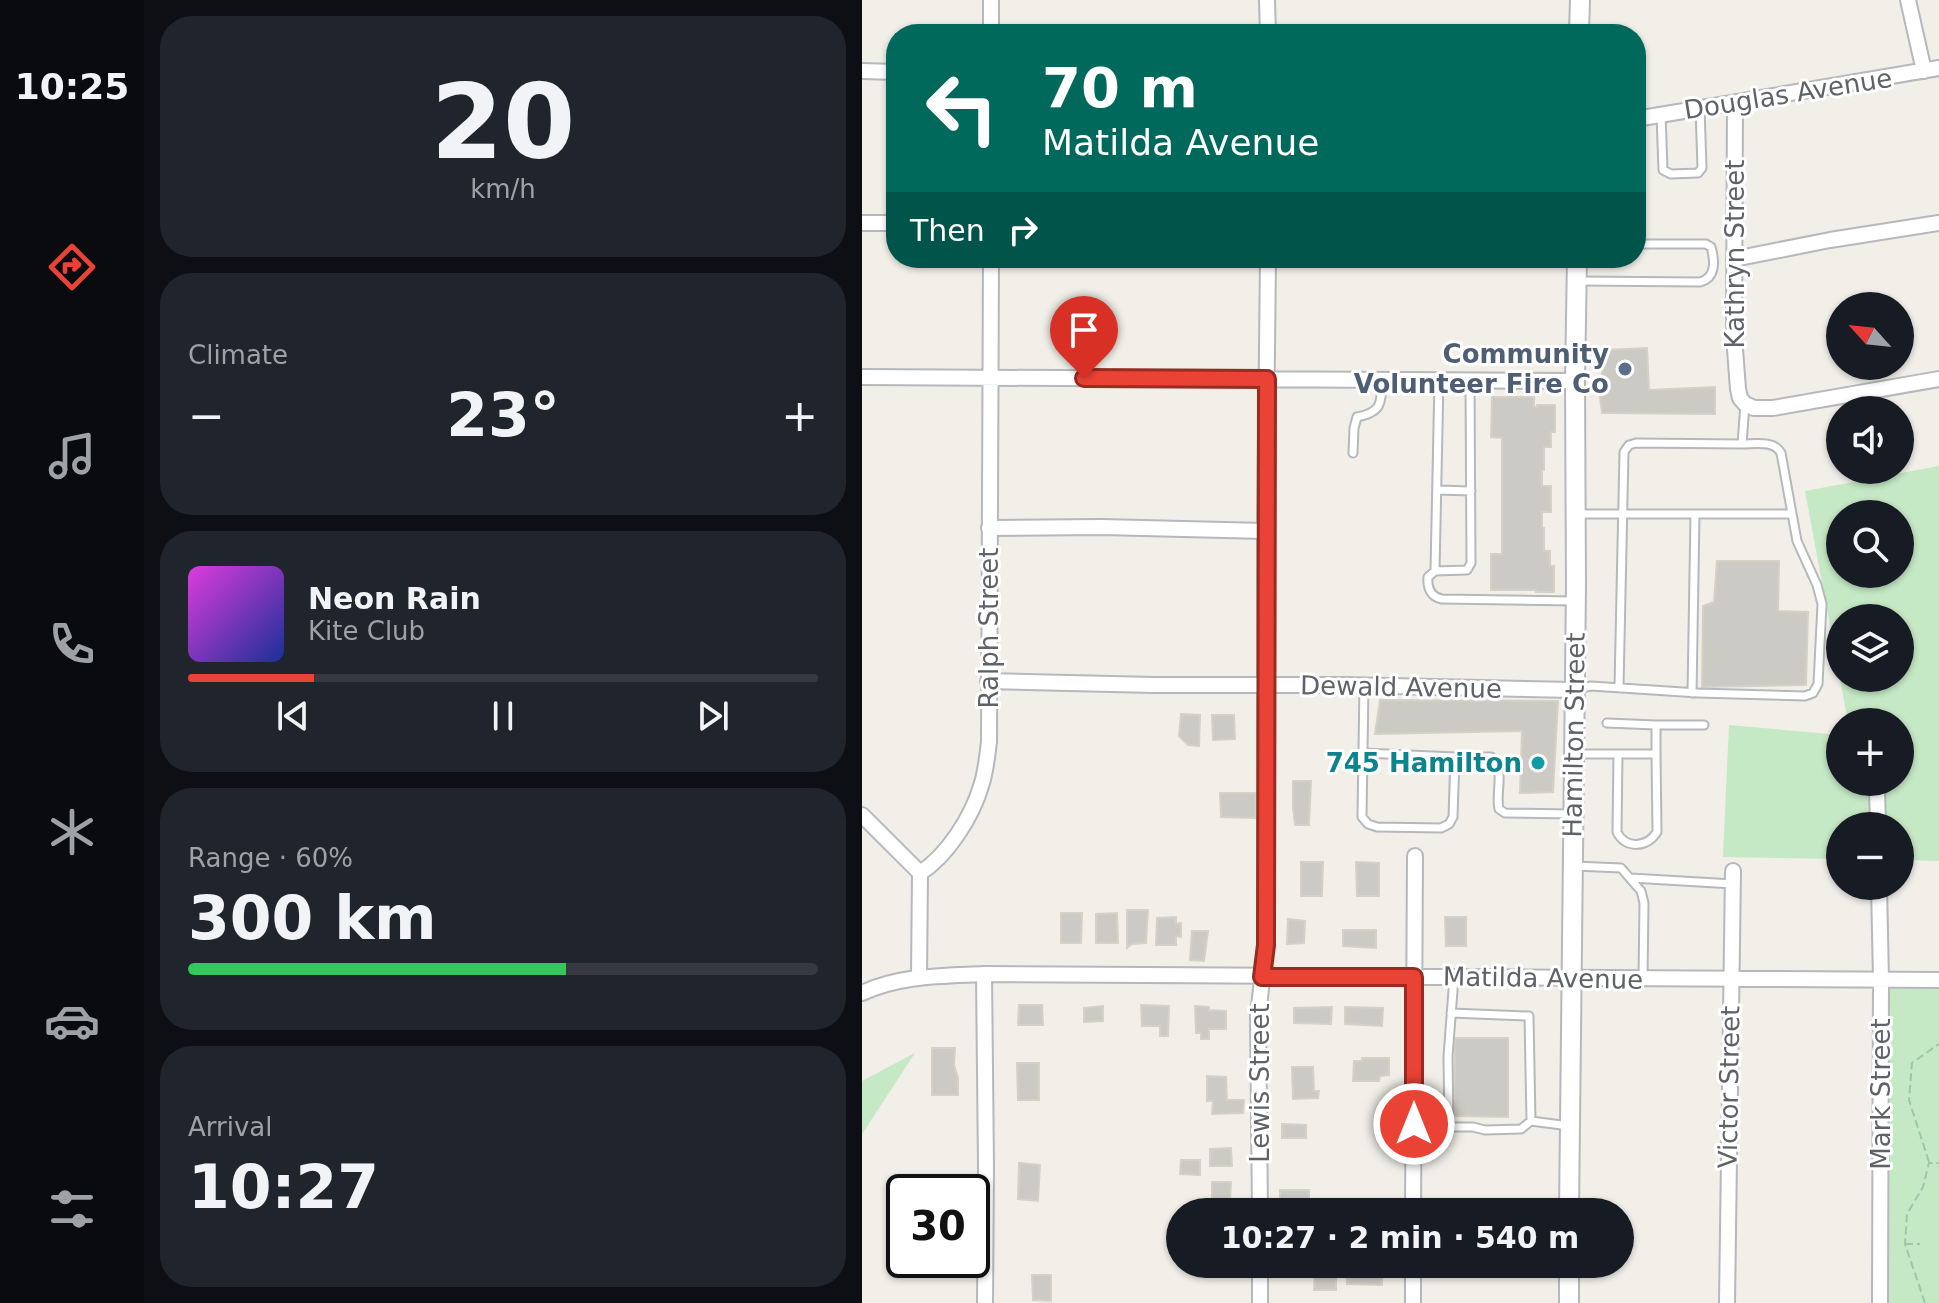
<!DOCTYPE html>
<meta charset="utf-8">
<style>
:root{--surface:#171b24;--page:#20242c;--text:#f1f3f6;--muted:#9ea1a6;--line:#363941;--accent:#ea4335}
body{margin:0;font-family:"DejaVu Sans",sans-serif;background:var(--page);color:var(--text);height:100vh;display:flex;flex-direction:column;font-size:30px;white-space:nowrap}
*{box-sizing:border-box;margin:0}
p{font-size:26px;color:var(--muted)}
.icon{flex:none;width:44px;height:44px;fill:none;stroke:currentColor;stroke-width:2;stroke-linecap:round;stroke-linejoin:round}
.map{position:relative;flex:1;overflow:hidden}
.side{display:flex;flex-direction:column;gap:16px;padding:16px;background:#0d0f14;width:718px}
.side>*{flex:none}
.hud{position:absolute;left:24px;top:24px;width:760px;height:244px;border-radius:32px;box-shadow:0 2px 6px #0004;background:#00695c;color:#fff;overflow:hidden}
.needle{width:52px;rotate:297deg}
.tools{position:absolute;left:964px;top:292px;display:grid;gap:16px}
.tools a{display:grid;place-items:center;width:88px;height:88px;border-radius:50%;background:var(--surface);box-shadow:0 2px 6px #0004;font-size:40px}
.speed{position:absolute;left:24px;top:1174px;display:flex;gap:16px;font-size:40px;font-weight:700;text-align:center}
.speed>*{display:grid;place-content:center;width:104px;height:104px;border-radius:50%;background:var(--surface);box-shadow:0 2px 6px #0004;line-height:1}
.speed .limit{border:4px solid #111;border-radius:12px;background:#fff;color:#111}
.pin{position:absolute;display:grid;place-items:center;width:68px;height:68px;color:#fff;margin:-82px -34px;border-radius:50% 50% 50% 0;rotate:-45deg;box-shadow:0 0 8px #0007}
.pin .icon{rotate:45deg}
.me{position:absolute;width:88px;margin:-44px;rotate:0deg;stroke-linejoin:round;filter:drop-shadow(0 0 6px #0008)}
.turn{display:flex;align-items:center;gap:28px;height:168px;padding:0 24px;font-size:36px}
.turn .icon{width:104px;height:104px;stroke-width:2.5}
.turn b{display:block;font-size:56px;line-height:68px}
.then{display:flex;align-items:center;height:76px;padding:0 24px;background:#0003;gap:16px;font-size:30px}
.big{font-size:60px;font-weight:700;line-height:1.1}
.side .widget{flex:1;display:flex;flex-direction:column;justify-content:center;gap:12px;min-width:0;padding:0 28px;border-radius:32px;background:var(--page)}
.side .dial{align-items:center;gap:0}
.dial b{font-size:104px;line-height:1}
.song{display:flex;align-items:center;gap:24px}
.cover{width:96px;height:96px;border-radius:12px;background:linear-gradient(135deg,hsl(300 70% 55%),hsl(230 70% 35%))}
.played{height:8px;border-radius:4px;background:linear-gradient(90deg,var(--accent) 20%,var(--line) 20%)}
.keys{display:flex;justify-content:space-around;direction:ltr}
.heat{display:flex;justify-content:space-between;align-items:center;font-size:44px;direction:ltr}
.charge{height:12px;border-radius:6px;background:linear-gradient(90deg,#34c759 60%,var(--line) 0)}
.trip{position:absolute;left:304px;top:1198px;width:468px;height:80px;border-radius:40px;background:var(--surface);box-shadow:0 2px 6px #0004;font-weight:700;line-height:80px;text-align:center}
main{display:flex;flex:1;min-height:0}
.tabs{display:flex;flex-direction:column;width:144px;justify-content:space-around;align-items:center;background:#090b0e;color:var(--muted)}
.tabs .icon{width:56px;height:56px}
.tabs .active{color:var(--accent)}
.tabs b{font-size:36px;color:var(--text)}
.map>svg:first-child{display:block}
.green{fill:#c5e8c5;fill-rule:evenodd}
.building{fill:#cccac5;stroke:#d6d1c6;stroke-width:2}
.lines{fill:none;stroke-linecap:round;stroke-linejoin:round}
.service-casing{stroke:#b5b8bc;stroke-width:11}
.minor-casing{stroke:#b5b8bc;stroke-width:18}
.tertiary-casing{stroke:#b5b8bc;stroke-width:22}
.path{stroke:#9cc7a9;stroke-width:2;stroke-dasharray:8 4;stroke-linecap:butt}
.service{stroke:#fff;stroke-width:7}
.minor{stroke:#fff;stroke-width:14}
.tertiary{stroke:#fff;stroke-width:18}
.route-casing{stroke:#982c22;stroke-width:20}
.route{stroke:#ea4335;stroke-width:14}
.service-dot{fill:#5c6f8a;stroke:#fff;stroke-width:3}
.culture-dot{fill:#0f9aa8;stroke:#fff;stroke-width:3}
.labels{text-anchor:middle;dominant-baseline:central;stroke-width:6;stroke-linejoin:round;paint-order:stroke}
.street-label{font-size:26px;fill:#5f6368;stroke:#fff}
.service-label{font-size:26px;font-weight:bold;fill:#4e5e75;stroke:#fff;text-anchor:end}
.culture-label{font-size:26px;font-weight:bold;fill:#0d838f;stroke:#fff;text-anchor:end}
</style>
<main>
<nav class="tabs">
<b>10:25</b>
<svg class="icon active" aria-label="directions" viewBox="0 0 24 24"><path d="M12 3l9 9-9 9-9-9zM9 14v-3h6M13 9l2 2-2 2"/></svg>
<svg class="icon" aria-label="music" viewBox="0 0 24 24"><path d="M9 18V5l10-2v13"/><circle cx="6" cy="18" r="3"/><circle cx="16" cy="16" r="3"/></svg>
<svg class="icon" aria-label="phone" viewBox="0 0 24 24"><path d="M5 4h4l2 5-3 2q2 4 5 5l2-3 5 2v4C11 20 4 13 5 4z"/></svg>
<svg class="icon" aria-label="climate" viewBox="0 0 24 24"><path d="M12 3v18M4 7l16 10M4 17L20 7"/></svg>
<svg class="icon" aria-label="car" viewBox="0 0 24 24"><path d="M5 17H2v-5l4-1 3-4h7l3 4 3 1v5h-3M9 17h6M6 11h13"/><circle cx="7" cy="17" r="2"/><circle cx="17" cy="17" r="2"/></svg>
<svg class="icon" aria-label="filters" viewBox="0 0 24 24"><path d="M4 7h16M4 17h16"/><circle cx="9" cy="7" r="2"/><circle cx="15" cy="17" r="2"/></svg>
</nav>
<section class="side">
<div class="widget dial"><b>20</b><p>km/h</p></div>
<div class="widget"><p>Climate</p>
<div class="heat"><a>−</a><b class="big">23°</b><a>+</a></div>
</div>
<div class="widget">
<div class="song"><i class="cover"></i><div><b>Neon Rain</b><p>Kite Club</p></div></div>
<div class="played"></div>
<div class="keys"><svg class="icon" aria-label="previous" viewBox="0 0 24 24"><path d="M18 5L8 12l10 7zM5 5v14"/></svg><svg class="icon" aria-label="pause" viewBox="0 0 24 24"><path d="M8 5v14M16 5v14"/></svg><svg class="icon" aria-label="next" viewBox="0 0 24 24"><path d="M6 5l10 7-10 7zM19 5v14"/></svg></div>
</div>
<div class="widget"><p>Range · 60%</p><b class="big">300 km</b><div class="charge"></div></div>
<div class="widget"><p>Arrival</p><b class="big">10:27</b></div>
</section>
<div class="map">
<svg width="1077" height="1303" viewBox="0 0 1077 1303">
<rect width="100%" height="100%" fill="#f1efe8"/>
<path class="green" d="M1077,466V861L1038,860V826H978V859L861,857L867,725L978,735V782H1038V722H986L943,491ZM978,514H1038V574H978ZM978,618H1038V678H978Z
M1077,975V1303H1023L1026,981Z
M53,1053L0,1134V1081Z"/>
<path class="building" d="M785,348L787,390L853,387V414L740,413L738,397L742,350Z
M630,397H672V407H675V405H693V432H689V447H682V470H680V486H689V512H680V528H682V551H688V566H692V592H674V590H629V554H640V438L629,437Z
M855,561H917L916,611L946,612L944,685L840,687L841,606L852,602Z
M518,700L696,701L691,792L658,793L660,731L513,734Z
M319,714L338,715L337,746L326,745L317,736Z
M350,715H372L373,739L351,740Z
M431,781H449L447,825H433L431,808Z
M358,793H394L393,818L359,817Z
M439,862H461L460,896H439Z
M494,862L517,863V896H495Z
M265,910H286L284,943L270,944L265,948Z
M199,913H220L219,943H199Z
M255,913L256,943H234V914Z
M314,917V924L319,923V937L314,936V945H294L295,918Z
M583,917H604V946H584Z
M426,919L443,921L442,943L425,944Z
M481,930H514V948L481,946Z
M330,931H346L342,961L328,960Z
M157,1005H180L181,1025H156Z
M279,1005L307,1006L306,1036H298V1026H280Z
M241,1006V1021L222,1022V1008Z
M333,1006L347,1007V1010L364,1011V1029H347V1039H339V1033H334Z
M470,1007L469,1024L432,1023V1008Z
M483,1007L521,1008L520,1026L483,1024Z
M593,1038H646V1117L592,1116Z
M70,1048H93L92,1065L96,1078V1095H70Z
M500,1058H527V1075L518,1076L517,1081H491L492,1061H500Z
M155,1063H177V1100H156Z
M430,1067H451L452,1091H457L456,1098L431,1099Z
M345,1076L364,1077L365,1100H382L381,1113L350,1114L351,1101H345Z
M420,1124L444,1125V1138H420Z
M369,1148L370,1166H348V1149Z
M319,1160H338V1175L318,1174Z
M157,1163L178,1165L176,1201L156,1199Z
M350,1182H369L368,1201L350,1200Z
M418,1190H447V1205L418,1204Z
M424,1206L452,1207V1212H424Z
M453,1264H474V1290H452Z
M485,1265L520,1266V1285L485,1284Z
M170,1275H189V1301L171,1300Z"/>
<g class="lines">
<defs>
<path id="service" d="M799,115L801,170L809,174L836,173L840,168L838,108
M717,281L838,282C854,278 853,261 849,247L844,244H774
M608,380L609,563L605,570L573,571L566,577C565,588 569,597 580,599L711,601
M491,453L492,428L495,417C521,412 519,402 520,380
M575,490L609,491
M716,514H929
M573,571L577,380
M502,685L500,817L506,824L515,827L579,828L587,824L591,817L593,757H629C644,770 633,792 637,809L643,813L710,814
M757,688L762,452L767,445L774,443L880,444
M714,689L729,686L836,693L943,696L951,693L956,684L960,604L955,585L935,541L919,453C912,440 893,444 880,444L883,404
M830,693L833,515
M745,723L794,725
M501,753L593,757
M714,754H756L755,832C763,849 785,848 795,832L794,754H756
M794,754V725H842
M713,866L759,868L779,891L782,903L781,979
M769,878L871,884
M592,977L586,1057L587,1127H611L623,1130L659,1129L669,1121L707,1126
M589,1013L667,1016L669,1121"/>
<path id="minor" d="M129,0V34
M405,0L406,34
M1046,0L1062,71
M0,71L34,72
M873,103L872,336L876,389L878,398L883,404L892,408H911L1077,379
M774,119L1077,68
M0,223H34
M872,259L968,240L1077,223
M0,377L713,381
M127,528L240,527L403,531
M126,681L292,685H483L712,690
M1015,788L1016,826
M0,815L58,873
M1017,886L1019,980L1018,1303
M122,974L124,1166L123,1303
M57,977L58,873C85,856 110,817 119,786C124,772 125,756 127,742L129,258
M0,993C39,975 80,976 122,974L1077,980
M398,1212L396,1015L404,945L403,531L406,258
M551,1212L553,856
M398,1264V1303
M551,1303V1264
M865,1303L871,871"/>
<path id="tertiary" d="M717,34L718,0
M707,1212L714,585L713,381L715,258
M707,1303V1264"/>
</defs>
<use href="#service" class="service-casing"/>
<use href="#minor" class="minor-casing"/>
<use href="#tertiary" class="tertiary-casing"/>
<path class="path" d="M1067,1162L1047,1100L1050,1063L1077,1044
M1043,1244H1058
M1063,1303L1043,1244L1045,1214L1061,1187L1067,1163H1077"/>
<use href="#service" class="service"/>
<use href="#minor" class="minor"/>
<use href="#tertiary" class="tertiary"/>
</g>
<g class="lines">
<defs>
<path id="route" d="M222,378L405,379L404,945L400,977H552V1124"/>
</defs>
<use href="#route" class="route-casing"/>
<use href="#route" class="route"/>
</g>
<circle class="service-dot" cx="763" cy="369" r="8"/>
<circle class="culture-dot" cx="676" cy="763" r="8"/>
<g class="labels">
<g class="street-label">
<text transform="translate(926 94) rotate(-9)">Douglas Avenue</text>
<text transform="translate(873 254) rotate(-90)">Kathryn Street</text>
<text transform="translate(127 628) rotate(-90)">Ralph Street</text>
<text transform="translate(539 687) rotate(1)">Dewald Avenue</text>
<text transform="translate(712 735) rotate(-89)">Hamilton Street</text>
<text transform="translate(681 978) rotate(1)">Matilda Avenue</text>
<text transform="translate(398 1083) rotate(-90)">Lewis Street</text>
<text transform="translate(867 1087) rotate(-89)">Victor Street</text>
<text transform="translate(1019 1094) rotate(-90)">Mark Street</text>
</g>
<g class="service-label">
<text x="747" y="354">Community<tspan x="747" dy="30">Volunteer Fire Co</tspan></text>
</g>
<g class="culture-label">
<text x="660" y="763">745 Hamilton</text>
</g>
</g>
</svg>
<div class="tools">
<a><svg class="needle" viewBox="-14 -14 28 28"><path d="M0-13l5 13h-10z" fill="#e53935"/><path d="M0 13l5-13h-10z" fill="#9ea1a6"/></svg></a>
<a><svg class="icon" aria-label="sound" viewBox="0 0 24 24"><path d="M4 9h4l5-4v14l-5-4H4zM17 9q2 3 0 6"/></svg></a>
<a><svg class="icon" aria-label="search" viewBox="0 0 24 24"><circle cx="10" cy="10" r="6"/><path d="M15 15l6 6"/></svg></a>
<a><svg class="icon" aria-label="layers" viewBox="0 0 24 24"><path d="M12 4l9 5-9 5-9-5zM3 14l9 5 9-5"/></svg></a>
<a>+</a>
<a>−</a>
</div>
<div class="speed"><div class="limit">30</div></div>
<div class="pin" style="left:222px;top:378px;background:#d93025"><svg class="icon" aria-label="arrive" viewBox="0 0 24 24"><path d="M6 21V4h12l-3 4 3 4H6"/></svg></div>
<svg class="me" style="left:552px;top:1124px" viewBox="-20 -20 40 40"><circle r="17" fill="#ea4335" stroke="#fff" stroke-width="3"/><path d="M0-11L8 9 0 5-8 9z" fill="#fff"/></svg>
<div class="trip">10:27 · 2 min · 540 m</div>
<div class="hud">
<div class="turn"><svg class="icon" aria-label="left" viewBox="0 0 24 24"><path d="M17 20v-9H6M10 6l-5 5 5 5"/></svg><div><b>70 m</b>Matilda Avenue</div></div>
<div class="then">Then<svg class="icon" aria-label="right" viewBox="0 0 24 24"><path d="M7 20v-9h11M14 6l5 5-5 5"/></svg></div>
</div>
</div>
</main>
